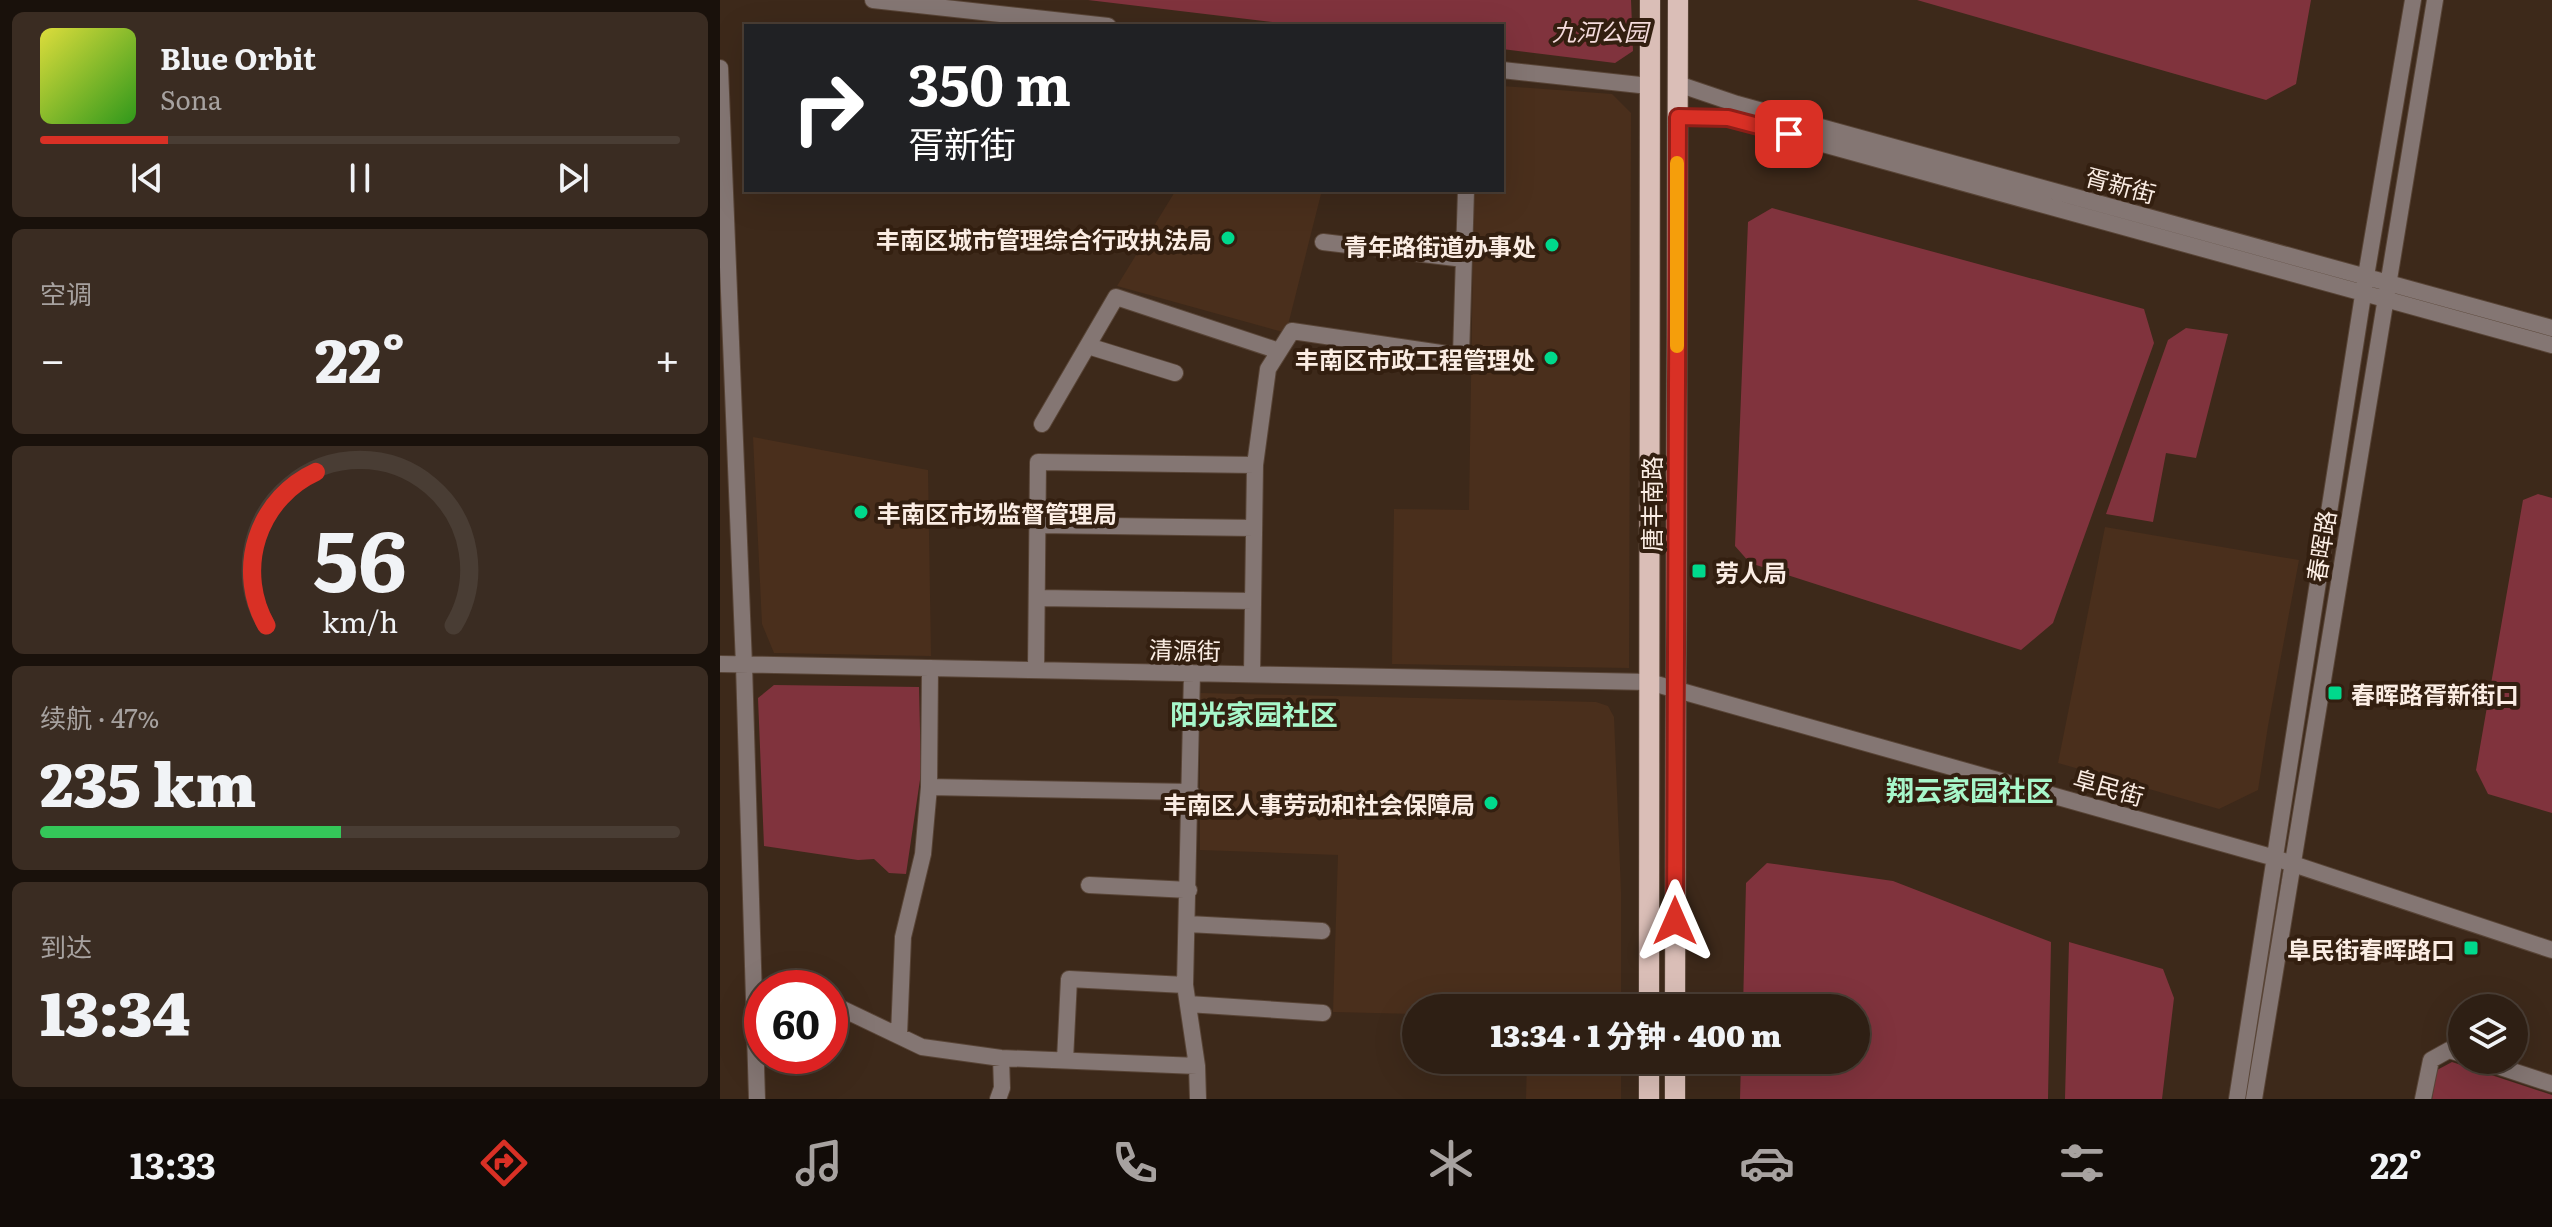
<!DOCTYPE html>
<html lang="zh">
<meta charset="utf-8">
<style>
:root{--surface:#2e1f14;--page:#3a2c22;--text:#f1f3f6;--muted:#a7a2a0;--line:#493d34;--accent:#d93025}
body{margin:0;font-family:Literata,"Noto Sans SC",serif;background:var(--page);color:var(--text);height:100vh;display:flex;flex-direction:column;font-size:30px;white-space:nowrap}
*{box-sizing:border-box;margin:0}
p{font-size:26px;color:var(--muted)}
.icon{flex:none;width:44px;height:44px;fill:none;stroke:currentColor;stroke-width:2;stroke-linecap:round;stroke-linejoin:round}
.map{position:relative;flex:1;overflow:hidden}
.details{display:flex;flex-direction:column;gap:12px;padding:12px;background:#19110b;width:720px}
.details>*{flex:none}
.guide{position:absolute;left:24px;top:24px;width:760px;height:168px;border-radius:0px;box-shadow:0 8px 32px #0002,0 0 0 2px var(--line);background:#202124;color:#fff;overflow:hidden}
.tools{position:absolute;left:1728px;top:994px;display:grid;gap:16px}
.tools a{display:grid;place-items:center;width:80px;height:80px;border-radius:50%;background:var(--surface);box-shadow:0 8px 32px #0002,0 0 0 2px var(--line);font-size:40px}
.speed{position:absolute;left:24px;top:970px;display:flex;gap:16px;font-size:40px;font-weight:700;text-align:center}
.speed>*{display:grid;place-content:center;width:104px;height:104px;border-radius:50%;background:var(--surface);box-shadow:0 8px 32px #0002,0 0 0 2px var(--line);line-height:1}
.speed .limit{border:12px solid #d22;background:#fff;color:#111}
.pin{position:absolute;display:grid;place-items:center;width:68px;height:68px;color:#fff;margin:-34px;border-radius:16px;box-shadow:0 4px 12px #0006}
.me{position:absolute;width:88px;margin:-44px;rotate:0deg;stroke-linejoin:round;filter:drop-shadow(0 0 6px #0008)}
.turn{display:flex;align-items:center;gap:28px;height:168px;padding:0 32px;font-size:36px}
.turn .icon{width:104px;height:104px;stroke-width:2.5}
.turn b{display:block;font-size:56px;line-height:68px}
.big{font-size:60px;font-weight:800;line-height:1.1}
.details .tile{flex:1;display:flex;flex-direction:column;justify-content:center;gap:12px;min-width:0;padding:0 28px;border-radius:12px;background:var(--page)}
.details .dial{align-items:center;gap:0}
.dial svg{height:208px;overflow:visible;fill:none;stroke:var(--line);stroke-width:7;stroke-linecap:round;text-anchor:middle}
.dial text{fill:var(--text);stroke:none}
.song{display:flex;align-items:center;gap:24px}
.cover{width:96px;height:96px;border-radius:12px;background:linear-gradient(135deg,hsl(60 70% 55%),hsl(110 70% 35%))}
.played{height:8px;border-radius:4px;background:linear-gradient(90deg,var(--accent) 20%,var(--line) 20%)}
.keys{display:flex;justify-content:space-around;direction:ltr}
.heat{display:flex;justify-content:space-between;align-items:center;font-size:44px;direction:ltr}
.charge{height:12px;border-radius:6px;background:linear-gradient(90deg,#34c759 47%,var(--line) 0)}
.trip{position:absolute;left:682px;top:994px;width:468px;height:80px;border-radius:40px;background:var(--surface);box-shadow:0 8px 32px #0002,0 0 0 2px var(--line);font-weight:800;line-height:80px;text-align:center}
.tabs{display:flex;height:128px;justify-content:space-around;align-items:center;background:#120c08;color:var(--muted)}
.tabs .icon{width:56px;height:56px}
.tabs .selected{color:var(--accent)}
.tabs b{font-size:36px;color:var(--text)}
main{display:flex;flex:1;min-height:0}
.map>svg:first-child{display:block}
.built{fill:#4a2f1c}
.green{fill:#80333d}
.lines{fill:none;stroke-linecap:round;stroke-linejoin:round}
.minor-casing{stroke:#584436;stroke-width:18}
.major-casing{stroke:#584436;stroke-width:22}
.minor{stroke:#847673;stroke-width:16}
.major{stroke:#dabeb7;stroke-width:20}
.route-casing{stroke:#8d1f18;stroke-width:20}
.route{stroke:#d93025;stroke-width:14}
.slow{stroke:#f59e0b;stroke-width:14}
.poi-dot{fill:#00d98c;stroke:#331f10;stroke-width:3}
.labels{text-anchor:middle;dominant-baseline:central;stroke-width:8;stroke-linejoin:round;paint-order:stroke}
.park-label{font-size:24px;font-style:italic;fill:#f5dcdd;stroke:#331f10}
.street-label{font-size:24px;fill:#fbede4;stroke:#331f10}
.poi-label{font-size:24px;font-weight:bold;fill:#fbede4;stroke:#331f10;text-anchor:end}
.quarter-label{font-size:28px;font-weight:bold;fill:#a7f7ca;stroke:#331f10}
</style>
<main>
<section class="details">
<div class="tile">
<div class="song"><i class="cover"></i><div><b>Blue Orbit</b><p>Sona</p></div></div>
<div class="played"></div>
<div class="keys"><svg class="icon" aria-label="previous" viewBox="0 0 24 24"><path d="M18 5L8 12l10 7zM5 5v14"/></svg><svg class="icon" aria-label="pause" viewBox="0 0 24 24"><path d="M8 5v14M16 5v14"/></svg><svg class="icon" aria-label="next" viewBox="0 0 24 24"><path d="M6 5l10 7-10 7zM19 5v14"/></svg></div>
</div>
<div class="tile"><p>空调</p>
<div class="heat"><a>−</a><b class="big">22°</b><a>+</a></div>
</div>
<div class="tile dial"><svg viewBox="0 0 100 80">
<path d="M14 69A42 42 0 1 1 86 69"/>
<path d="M14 69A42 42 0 0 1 33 10" stroke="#d93025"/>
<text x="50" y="56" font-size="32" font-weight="700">56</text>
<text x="50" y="72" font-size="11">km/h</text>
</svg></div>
<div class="tile"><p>续航 · 47%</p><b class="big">235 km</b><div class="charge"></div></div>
<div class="tile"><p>到达</p><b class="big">13:34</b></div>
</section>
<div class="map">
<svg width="1832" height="1099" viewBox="0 0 1832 1099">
<rect width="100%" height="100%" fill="#3d291a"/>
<path class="built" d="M782,86L892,94L911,113L909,668L672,664L674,509L749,510L754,190H782Z
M456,190H602L566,333L397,286Z
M33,437L208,470L211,656L54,653L42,624Z
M1385,527L1579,560L1548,726L1538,790L1499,809L1338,763Z
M480,693L876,702L888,706L894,717L901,892V1008H696V1014L613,1012L618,855L480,850Z
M807,1060H901V1099H806Z"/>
<path class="green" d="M368,0H911L913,51L895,63L782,49V26H586Z
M1197,0H1591L1576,84L1546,100Z
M1052,208L1424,309L1434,343L1333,623L1301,650L1030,563L1015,546L1028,222Z
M1466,328L1508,334L1476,458L1446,453L1433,522L1386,514L1448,340Z
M1818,494L1832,498V813L1768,794L1756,770L1803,500Z
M54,685L199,687L201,773L186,874L169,873L154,859L138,860L44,846L38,698Z
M1047,863L1173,881L1331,942L1328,1099H1020L1021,1060H1136V1008H1023L1026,883Z
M1349,942L1443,969L1454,998L1442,1099H1345Z
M1732,1062L1832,1095V1099H1712L1717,1070Z"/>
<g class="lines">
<defs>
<path id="minor" d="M153,0L388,26
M0,68L24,665L37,1099
M782,70L929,86
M958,84L1017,104L1832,328
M958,117L1008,118L1832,345
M603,242L744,259
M368,346L455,373
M322,424L396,297L559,351
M535,465L548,369L572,331L741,356L746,190
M317,525L534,528
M317,598L533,601
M0,664L929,682L1555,858L1832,950
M316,670L318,462L535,465L532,674
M472,673L465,985L477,1066L478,1099
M209,787L471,792
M369,885L469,890
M468,924L602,931
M110,1003L202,1047L281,1058L477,1066
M468,1004L603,1013
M179,1035L183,937L203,854L209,787L210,668
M345,1060L349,979L465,985
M1759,1060L1832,1084
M278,1099L282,1088L281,1058
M1517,1099L1646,276L1693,0
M1534,1099L1715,0
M1703,1099L1711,1060L1729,1050L1742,1054"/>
<path id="major" d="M929,1008L930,0
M955,1008L958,0
M929,1060V1099
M955,1060V1099"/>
</defs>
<use href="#minor" class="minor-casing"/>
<use href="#major" class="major-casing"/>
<use href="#minor" class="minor"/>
<use href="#major" class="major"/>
</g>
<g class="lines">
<defs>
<path id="route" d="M955,921L958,117L1008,118L1069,134"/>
</defs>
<use href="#route" class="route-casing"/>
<use href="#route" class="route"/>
<path class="slow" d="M957,346V163"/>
</g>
<g class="poi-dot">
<circle cx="508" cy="238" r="8"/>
<circle cx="832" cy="245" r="8"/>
<circle cx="831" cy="358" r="8"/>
<circle cx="141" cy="512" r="8"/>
<rect x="971" y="563" width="16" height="16" rx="4"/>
<rect x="1607" y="685" width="16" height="16" rx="4"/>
<circle cx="771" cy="803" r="8"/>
<rect x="1743" y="940" width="16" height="16" rx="4"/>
</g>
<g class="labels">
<g class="park-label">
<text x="880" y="30">九河公园</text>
</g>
<g class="street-label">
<text transform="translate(1401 184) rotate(15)">胥新街</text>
<text transform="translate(930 504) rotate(-90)">唐丰南路</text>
<text transform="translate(1600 546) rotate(-81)">春晖路</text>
<text transform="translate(465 649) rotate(1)">清源街</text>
<text transform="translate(1389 786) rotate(16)">阜民街</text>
</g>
<g class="poi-label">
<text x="492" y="238">丰南区城市管理综合行政执法局</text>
<text x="816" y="245">青年路街道办事处</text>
<text x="815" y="358">丰南区市政工程管理处</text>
<text x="157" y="512" text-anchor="start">丰南区市场监督管理局</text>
<text x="995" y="571" text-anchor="start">劳人局</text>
<text x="1631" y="693" text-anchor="start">春晖路胥新街口</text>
<text x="755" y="803">丰南区人事劳动和社会保障局</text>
<text x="1735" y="948">阜民街春晖路口</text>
</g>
<g class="quarter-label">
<text x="534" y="713">阳光家园社区</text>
<text x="1250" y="789">翔云家园社区</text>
</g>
</g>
</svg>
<div class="tools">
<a><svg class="icon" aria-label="layers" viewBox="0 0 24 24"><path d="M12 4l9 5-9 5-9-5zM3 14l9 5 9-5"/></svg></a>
</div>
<div class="speed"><div class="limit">60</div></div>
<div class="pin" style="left:1069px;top:134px;background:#d93025"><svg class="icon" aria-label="arrive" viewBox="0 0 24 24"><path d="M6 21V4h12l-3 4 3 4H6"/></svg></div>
<svg class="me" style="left:955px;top:921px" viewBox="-20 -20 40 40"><path d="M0-17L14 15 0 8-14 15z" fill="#d93025" stroke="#fff" stroke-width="4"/></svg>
<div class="trip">13:34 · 1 分钟 · 400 m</div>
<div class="guide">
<div class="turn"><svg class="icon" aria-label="right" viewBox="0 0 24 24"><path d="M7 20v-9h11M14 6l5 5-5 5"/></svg><div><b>350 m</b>胥新街</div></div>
</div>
</div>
</main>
<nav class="tabs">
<b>13:33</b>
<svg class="icon selected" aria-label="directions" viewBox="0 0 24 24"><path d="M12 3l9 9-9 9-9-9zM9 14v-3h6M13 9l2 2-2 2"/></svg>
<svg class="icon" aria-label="music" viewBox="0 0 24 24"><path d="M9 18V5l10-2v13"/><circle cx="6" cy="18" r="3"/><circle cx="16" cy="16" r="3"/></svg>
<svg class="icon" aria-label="phone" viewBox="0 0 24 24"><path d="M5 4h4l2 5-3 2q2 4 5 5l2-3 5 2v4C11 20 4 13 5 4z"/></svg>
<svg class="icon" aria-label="climate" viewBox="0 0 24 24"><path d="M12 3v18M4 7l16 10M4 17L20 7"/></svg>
<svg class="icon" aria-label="car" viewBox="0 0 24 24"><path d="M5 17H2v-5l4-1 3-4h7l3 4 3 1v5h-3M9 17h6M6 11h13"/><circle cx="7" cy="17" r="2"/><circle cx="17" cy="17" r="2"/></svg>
<svg class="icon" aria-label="filters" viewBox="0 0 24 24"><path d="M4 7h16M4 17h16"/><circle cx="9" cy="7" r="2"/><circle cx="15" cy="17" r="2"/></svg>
<b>22°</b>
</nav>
